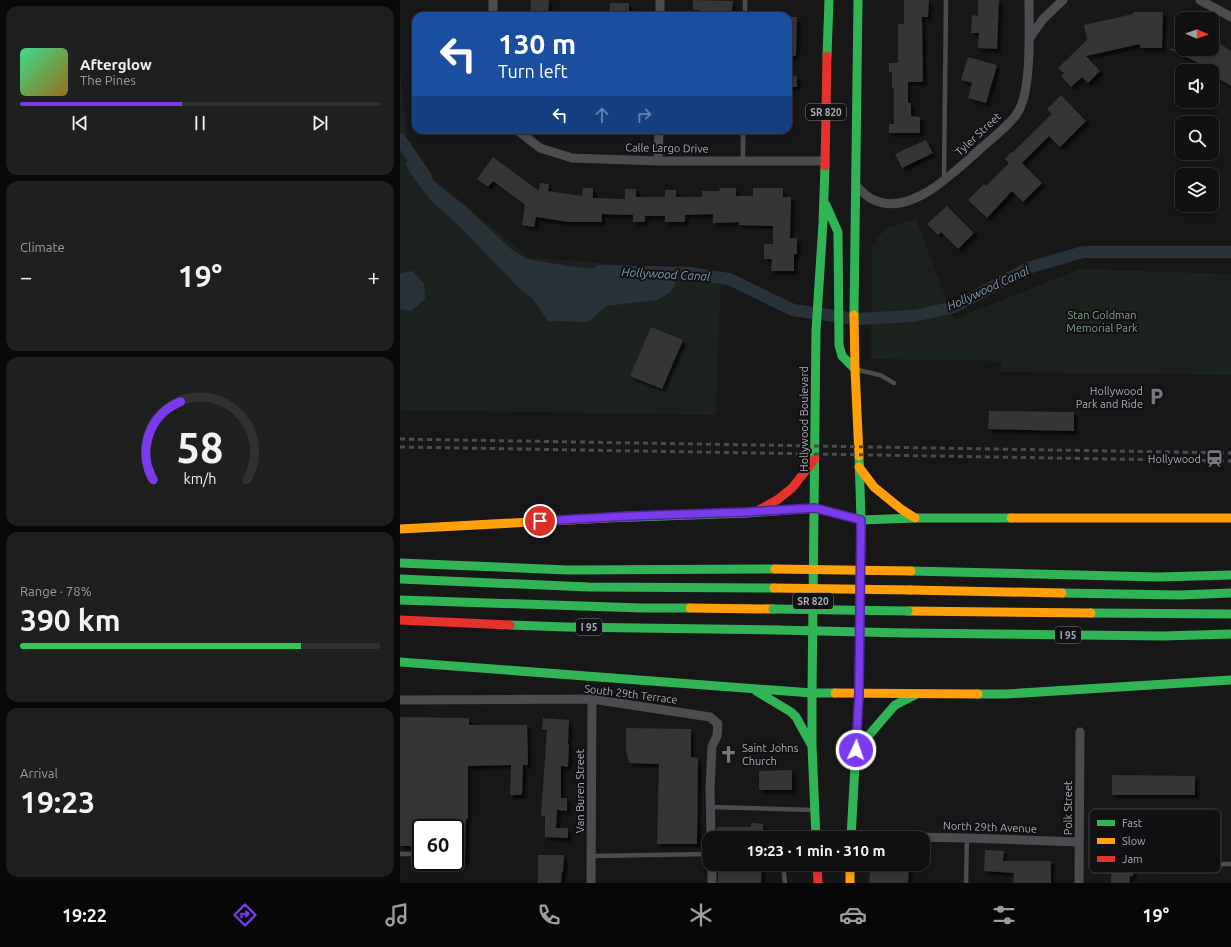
<!DOCTYPE html>
<meta charset="utf-8">
<style>
:root{--surface:#111;--page:#1e1f1f;--text:#f1f3f6;--muted:#9c9d9f;--line:#303131;--accent:#7c3aed}
body{margin:0;font-family:Ubuntu,sans-serif;background:var(--page);color:var(--text);height:100vh;display:flex;flex-direction:column;font-size:15px;white-space:nowrap}
*{box-sizing:border-box;margin:0}
p{font-size:13px;color:var(--muted)}
.icon{flex:none;width:22px;height:22px;fill:none;stroke:currentColor;stroke-width:2;stroke-linecap:round;stroke-linejoin:round}
.map{position:relative;flex:1;overflow:hidden}
.sheet{display:flex;flex-direction:column;gap:6px;padding:6px;background:#090909;width:400px}
.sheet>*{flex:none}
.top-card{position:absolute;left:12px;top:12px;width:380px;height:122px;border-radius:12px;box-shadow:0 2px 6px #0003,0 0 0 1px var(--line);background:#1a4fa0;color:#fff;overflow:hidden}
.needle{width:26px;rotate:92deg}
.tools{position:absolute;left:775px;top:12px;display:grid;gap:8px}
.tools a{display:grid;place-items:center;width:44px;height:44px;border-radius:8px;background:var(--surface);box-shadow:0 2px 6px #0003,0 0 0 1px var(--line);font-size:20px}
.speed{position:absolute;left:12px;top:819px;display:flex;gap:8px;font-size:20px;font-weight:700;text-align:center}
.speed>*{display:grid;place-content:center;width:52px;height:52px;border-radius:50%;background:var(--surface);box-shadow:0 2px 6px #0003,0 0 0 1px var(--line);line-height:1}
.speed .limit{border:2px solid #111;border-radius:6px;background:#fff;color:#111}
.pin{position:absolute;display:grid;place-items:center;width:34px;height:34px;color:#fff;margin:-17px;border:2px solid #fff;border-radius:50%;box-shadow:0 1px 4px #0007}
.me{position:absolute;width:44px;margin:-22px;rotate:3deg;stroke-linejoin:round;filter:drop-shadow(0 0 3px #0008)}
.turn{display:flex;align-items:center;gap:14px;height:84px;padding:0 20px;font-size:18px}
.turn .icon{width:52px;height:52px;stroke-width:2.5}
.turn b{display:block;font-size:28px;line-height:34px}
.lanes{display:flex;align-items:center;height:38px;padding:0 20px;background:#0003;justify-content:center;gap:20px;direction:ltr}
.lanes .off{opacity:.35}
.big{font-size:30px;font-weight:700;line-height:1.1}
.sheet .tile{flex:1;display:flex;flex-direction:column;justify-content:center;gap:6px;min-width:0;padding:0 14px;border-radius:12px;background:var(--page)}
.sheet .dial{align-items:center;gap:0}
.dial svg{height:104px;overflow:visible;fill:none;stroke:var(--line);stroke-width:7;stroke-linecap:round;text-anchor:middle}
.dial text{fill:var(--text);stroke:none}
.song{display:flex;align-items:center;gap:12px}
.cover{width:48px;height:48px;border-radius:6px;background:linear-gradient(135deg,hsl(150 70% 55%),hsl(40 70% 35%))}
.played{height:4px;border-radius:2px;background:linear-gradient(90deg,var(--accent) 45%,var(--line) 45%)}
.keys{display:flex;justify-content:space-around;direction:ltr}
.heat{display:flex;justify-content:space-between;align-items:center;font-size:22px;direction:ltr}
.charge{height:6px;border-radius:3px;background:linear-gradient(90deg,#34c759 78%,var(--line) 0)}
.trip{position:absolute;left:302px;top:831px;width:228px;height:40px;border-radius:12px;background:var(--surface);box-shadow:0 2px 6px #0003,0 0 0 1px var(--line);font-weight:700;line-height:40px;text-align:center}
.tab-bar{display:flex;height:64px;justify-content:space-around;align-items:center;background:#070707;color:var(--muted)}
.tab-bar .icon{width:28px;height:28px}
.tab-bar .active{color:var(--accent)}
.tab-bar b{font-size:18px;color:var(--text)}
main{display:flex;flex:1;min-height:0}
.map>svg:first-child{display:block}
.green{fill:#1b211c}
.water{fill:#2a3239}
.lines{fill:none;stroke-linecap:round;stroke-linejoin:round}
.canal{stroke:#2a3239;stroke-width:12}
.building{fill:#343537;filter:url(#shadow)}
.lane{stroke:#4b4c50;stroke-width:4.5}
.street{stroke:#4b4c50;stroke-width:9}
.fast{stroke:#30b455;stroke-width:9}
.slow{stroke:#ff9f0a;stroke-width:9}
.jam{stroke:#e5322d;stroke-width:9}
.rail{stroke:#4b4c4f;stroke-width:3;stroke-dasharray:5 4;stroke-linecap:butt}
.fast-bridge{stroke:#30b455;stroke-width:9}
.slow-bridge{stroke:#ff9f0a;stroke-width:9}
.route-casing{stroke:#51269a;stroke-width:10}
.route{stroke:#7c3aed;stroke-width:7}
.labels{text-anchor:middle;dominant-baseline:central;stroke-width:4;stroke-linejoin:round;paint-order:stroke}
.shield{fill:#111113;stroke:#7b7e86;stroke-width:1}
.shield-label{font-size:10px;font-weight:bold;fill:#a8adb8}
.street-label{font-size:11px;fill:#a8adb8;stroke:#111113}
.park-label{font-size:11px;fill:#7fa381;stroke:#111113}
.poi-label{font-size:11px;fill:#a8adb8;stroke:#111113;text-anchor:end}
.water-label{font-size:12px;font-style:italic;fill:#7f9bb3;stroke:#111113}
.key{fill:#111113;stroke:#3e4045;stroke-width:1}
.key-label{font-size:11px;fill:#a8adb8}
</style>
<main>
<section class="sheet">
<div class="tile">
<div class="song"><i class="cover"></i><div><b>Afterglow</b><p>The Pines</p></div></div>
<div class="played"></div>
<div class="keys"><svg class="icon" aria-label="previous" viewBox="0 0 24 24"><path d="M18 5L8 12l10 7zM5 5v14"/></svg><svg class="icon" aria-label="pause" viewBox="0 0 24 24"><path d="M8 5v14M16 5v14"/></svg><svg class="icon" aria-label="next" viewBox="0 0 24 24"><path d="M6 5l10 7-10 7zM19 5v14"/></svg></div>
</div>
<div class="tile"><p>Climate</p>
<div class="heat"><a>−</a><b class="big">19°</b><a>+</a></div>
</div>
<div class="tile dial"><svg viewBox="0 0 100 80">
<path d="M14 69A42 42 0 1 1 86 69"/>
<path d="M14 69A42 42 0 0 1 35 9" stroke="#7c3aed"/>
<text x="50" y="56" font-size="32" font-weight="700">58</text>
<text x="50" y="72" font-size="11">km/h</text>
</svg></div>
<div class="tile"><p>Range · 78%</p><b class="big">390 km</b><div class="charge"></div></div>
<div class="tile"><p>Arrival</p><b class="big">19:23</b></div>
</section>
<div class="map">
<svg width="831" height="883" viewBox="0 0 831 883">
<defs>
<filter id="shadow"><feDropShadow dx="3.5" dy="3.5" stdDeviation="1" flood-color="#0009"/></filter>
</defs>
<rect width="100%" height="100%" fill="#171717"/>
<path class="green" d="M0,70L9,158L128,257L321,273L316,415L0,410Z
M516,219L554,319L680,269L831,274V375L601,372V361L471,359L472,245L486,228Z"/>
<path class="water" d="M8,161H12L44,190L66,207L111,249L127,259L167,266L272,277L276,285L269,293L257,300L206,306L188,322L148,321L133,299L123,292L57,224L31,201L10,173L6,164Z
M13,271L24,284L25,299L11,311L0,309V273Z"/>
<g class="lines">
<path class="canal" d="M0,139L26,177
M200,271L290,273L329,279L393,310L456,319L514,316L554,307L628,268L683,252H831"/>
</g>
<path class="building" d="M131,0H149L148,16H130Z
M293,0L333,1L332,11H322V16H299V10H293Z
M504,0H529L528,17H522L523,82H508V103H511V116L520,117V133H489V124H494V88H492V72H489V63H498V24H504Z
M578,0H599L597,49L578,48L579,33H571L572,15L578,16Z
M210,3H229V16H210Z
M733,12H763L762,48H740V44L686,56L700,71L688,83L682,77L671,87L661,76L664,73L658,68L687,40L684,25L733,14Z
M388,17H397L396,56H388Z
M817,42L831,51V86L812,74V71H807L802,68L803,65L769,49H813Z
M568,57L597,65L586,103L568,98L572,83L561,80Z
M388,75L397,76V87H388Z
M661,95L686,121L660,147L649,136L622,163L642,183L623,202L612,191L587,218L568,200L584,184L586,186L609,163L605,159L611,152L612,153L652,114L647,109Z
M526,140L533,153L502,168L495,154Z
M93,157L139,191L140,183L149,184L148,191L182,196L183,188H193V198L225,199V189H236V197H265V190H276V197H302V191H319L320,188H336V196H353V188H383V197H391L390,238H397V254H394V271H371L372,259H364V244H373V226L339,225V222L313,223V214L285,215V222H265V216H245V222H233V215L202,214V222H169L136,217L134,227L122,225L125,205L93,181L88,187L77,179Z
M547,206L574,233L558,249L541,232L538,235L527,224Z
M251,327L283,340L262,389L230,376Z
M589,411L674,412V431L588,429Z
M0,717L69,718V725H127L128,765H123L122,795H110L111,765L68,766V819H66L65,861H55V828H21V846H0Z
M143,718L169,720L168,744L169,745L168,767L161,766V798H167V811L157,810L156,828H168V838L145,837V816H141L147,730L142,729Z
M226,728L291,729V757L298,758L297,844H257L259,764L229,763L226,750Z
M392,770V790H359V771Z
M712,775L795,776V795H712Z
M712,817L795,818V844H797L796,864L776,863V838H734V857H756V870H733V876H730V883H711Z
M352,823L363,824V838H317V827H350Z
M585,850L604,851L603,861H651V883H613L614,873L584,871Z
M138,855H164L163,872H162L161,883H138Z
M318,864H362L361,883H318Z
M471,864H509L508,883H469Z"/>
<g class="lines">
<path class="lane" d="M345,16V0
M343,161V130
M544,180L546,0
M458,370L480,375L494,383
M311,807L412,810
M0,854H21
M192,856L309,854
M383,864L385,883
M817,864H831
M566,883L567,838"/>
<path class="street" d="M800,0L831,17
M93,16V0
M260,16V0
M629,39L643,19L663,0
M117,130L140,148L172,158L258,161H425
M258,161L259,130
M456,185C460,190 466,196 472,199C509,219 554,172 579,150C590,140 611,124 618,112C632,89 629,28 629,0
M0,700L192,699L310,717L318,724L317,736L312,746L310,788L311,838
M452,836L567,838L679,842
M312,864V883
M191,883L192,699
M679,883L680,732"/>
<path class="fast" d="M427,56L429,0
M426,205L438,232L439,345L442,356L455,369
M454,315L458,0
M206,518L347,513L415,508L461,520L515,518H611
M0,563L168,570L375,569
M511,571L759,577L831,575
M0,579L189,587L374,588
M662,593L779,595L831,593
M0,600L242,608H290
M691,613L831,614
M110,625L166,627L377,630
M505,633L763,636L831,634
M0,662L412,693H435
M356,691L391,712L396,717L412,746
M412,693V746L416,838
M412,693L416,331L423,223L425,166
M459,693L461,520L459,456
M578,694H606L831,680
M456,750L495,705L515,695
M451,838L459,693"/>
<path class="slow" d="M454,315L455,369L459,456
M459,467L474,487L501,509L515,518
M611,518H831
M0,529L206,518
M510,590L662,593
M290,608L373,609
M508,611L691,613
M435,693L578,694
M450,864V883"/>
<path class="jam" d="M425,166L427,56
M359,510L377,500L392,488L415,459
M0,620L110,625
M417,864L418,883"/>
<path class="rail" d="M0,439L831,453
M0,447L831,461"/>
<path class="fast-bridge" d="M373,609L508,611
M377,630L505,633"/>
<path class="slow-bridge" d="M375,569L511,571
M374,588L510,590"/>
</g>
<g class="lines">
<defs>
<path id="route" d="M140,521L230,516L347,512L415,508L461,520L459,693L456,750"/>
</defs>
<use href="#route" class="route-casing"/>
<use href="#route" class="route"/>
</g>
<defs>
<symbol id="parking-bare" viewBox="-9 -9 18 18"><path d="M-3.5-5.5H1a3.5 3.5 0 0 1 0 7H-1V5.5H-3.5ZM-1-3.4V-.6H.8a1.4 1.4 0 0 0 0-2.8Z" fill="#757880" stroke="#111113" stroke-width="2.5" paint-order="stroke"/></symbol>
<symbol id="station-bare" viewBox="-9 -9 18 18"><path d="M-3-6H3Q5-6 5-4V2Q5 4 3 4L4.5 6H3L1.5 4h-3L-3 6H-4.5L-3 4Q-5 4-5 2V-4Q-5-6-3-6ZM-3.5-4v3h7v-3ZM-3.5 1v1.5H-2V1ZM2 1v1.5H3.5V1Z" fill="#757880" stroke="#111113" stroke-width="2.5" paint-order="stroke"/></symbol>
<symbol id="church-bare" viewBox="-9 -9 18 18"><path d="M-1.2-6h2.4v3.5h3.3v2.4h-3.3V6h-2.4V-.1h-3.3v-2.4h3.3Z" fill="#757880" stroke="#111113" stroke-width="2.5" paint-order="stroke"/></symbol>
</defs>
<g fill-rule="evenodd">
<use href="#parking-bare" x="744" y="384" width="25" height="25"/>
<use href="#station-bare" x="802" y="446" width="25" height="25"/>
<use href="#church-bare" x="316" y="742" width="25" height="25"/>
</g>
<g class="labels">
<g class="shield">
<rect x="406" y="104" width="40" height="16" rx="3"/>
<rect x="393" y="593" width="40" height="16" rx="3"/>
<rect x="176" y="619" width="26" height="16" rx="3"/>
<rect x="655" y="627" width="26" height="16" rx="3"/>
</g>
<g class="shield-label">
<text x="426" y="112">SR 820</text>
<text x="413" y="601">SR 820</text>
<text x="189" y="627">I 95</text>
<text x="668" y="635">I 95</text>
</g>
<g class="street-label">
<text transform="translate(578 134) rotate(-43)">Tyler Street</text>
<text transform="translate(267 148) rotate(1)">Calle Largo Drive</text>
<text transform="translate(404 419) rotate(-90)">Hollywood Boulevard</text>
<text transform="translate(231 694) rotate(7)">South 29th Terrace</text>
<text transform="translate(180 791) rotate(-90)">Van Buren Street</text>
<text transform="translate(668 808) rotate(-90)">Polk Street</text>
<text transform="translate(590 827) rotate(2)">North 29th Avenue</text>
</g>
<g class="park-label">
<text x="702" y="315">Stan Goldman<tspan x="702" dy="13">Memorial Park</tspan></text>
</g>
<g class="poi-label">
<text x="743" y="391">Hollywood<tspan x="743" dy="13">Park and Ride</tspan></text>
<text x="801" y="459">Hollywood</text>
<text x="342" y="748" text-anchor="start">Saint Johns<tspan x="342" dy="13">Church</tspan></text>
</g>
<g class="water-label">
<text transform="translate(266 274) rotate(3)">Hollywood Canal</text>
<text transform="translate(588 288) rotate(-25)">Hollywood Canal</text>
</g>
</g>
<rect x="689" y="809" width="132" height="64" rx="6" class="key"/>
<rect x="697" y="820" width="18" height="6" fill="#30b455"/>
<rect x="697" y="838" width="18" height="6" fill="#ff9f0a"/>
<rect x="697" y="856" width="18" height="6" fill="#e5322d"/>
<g class="key-label">
<text x="722" y="827">Fast</text>
<text x="722" y="845">Slow</text>
<text x="722" y="863">Jam</text>
</g>
</svg>
<div class="tools">
<a><svg class="needle" viewBox="-14 -14 28 28"><path d="M0-13l5 13h-10z" fill="#e53935"/><path d="M0 13l5-13h-10z" fill="#9c9d9f"/></svg></a>
<a><svg class="icon" aria-label="sound" viewBox="0 0 24 24"><path d="M4 9h4l5-4v14l-5-4H4zM17 9q2 3 0 6"/></svg></a>
<a><svg class="icon" aria-label="search" viewBox="0 0 24 24"><circle cx="10" cy="10" r="6"/><path d="M15 15l6 6"/></svg></a>
<a><svg class="icon" aria-label="layers" viewBox="0 0 24 24"><path d="M12 4l9 5-9 5-9-5zM3 14l9 5 9-5"/></svg></a>
</div>
<div class="speed"><div class="limit">60</div></div>
<div class="pin" style="left:140px;top:521px;background:#d93025"><svg class="icon" aria-label="arrive" viewBox="0 0 24 24"><path d="M6 21V4h12l-3 4 3 4H6"/></svg></div>
<svg class="me" style="left:456px;top:750px" viewBox="-20 -20 40 40"><circle r="17" fill="#7c3aed" stroke="#fff" stroke-width="3"/><path d="M0-11L8 9 0 5-8 9z" fill="#fff"/></svg>
<div class="trip">19:23 · 1 min · 310 m</div>
<div class="top-card">
<div class="turn"><svg class="icon" aria-label="left" viewBox="0 0 24 24"><path d="M17 20v-9H6M10 6l-5 5 5 5"/></svg><div><b>130 m</b>Turn left</div></div>
<div class="lanes"><svg class="icon" aria-label="left" viewBox="0 0 24 24"><path d="M17 20v-9H6M10 6l-5 5 5 5"/></svg><svg class="icon off" aria-label="ahead" viewBox="0 0 24 24"><path d="M12 20V5M6 11l6-6 6 6"/></svg><svg class="icon off" aria-label="right" viewBox="0 0 24 24"><path d="M7 20v-9h11M14 6l5 5-5 5"/></svg></div>
</div>
</div>
</main>
<nav class="tab-bar">
<b>19:22</b>
<svg class="icon active" aria-label="directions" viewBox="0 0 24 24"><path d="M12 3l9 9-9 9-9-9zM9 14v-3h6M13 9l2 2-2 2"/></svg>
<svg class="icon" aria-label="music" viewBox="0 0 24 24"><path d="M9 18V5l10-2v13"/><circle cx="6" cy="18" r="3"/><circle cx="16" cy="16" r="3"/></svg>
<svg class="icon" aria-label="phone" viewBox="0 0 24 24"><path d="M5 4h4l2 5-3 2q2 4 5 5l2-3 5 2v4C11 20 4 13 5 4z"/></svg>
<svg class="icon" aria-label="climate" viewBox="0 0 24 24"><path d="M12 3v18M4 7l16 10M4 17L20 7"/></svg>
<svg class="icon" aria-label="car" viewBox="0 0 24 24"><path d="M5 17H2v-5l4-1 3-4h7l3 4 3 1v5h-3M9 17h6M6 11h13"/><circle cx="7" cy="17" r="2"/><circle cx="17" cy="17" r="2"/></svg>
<svg class="icon" aria-label="filters" viewBox="0 0 24 24"><path d="M4 7h16M4 17h16"/><circle cx="9" cy="7" r="2"/><circle cx="15" cy="17" r="2"/></svg>
<b>19°</b>
</nav>
